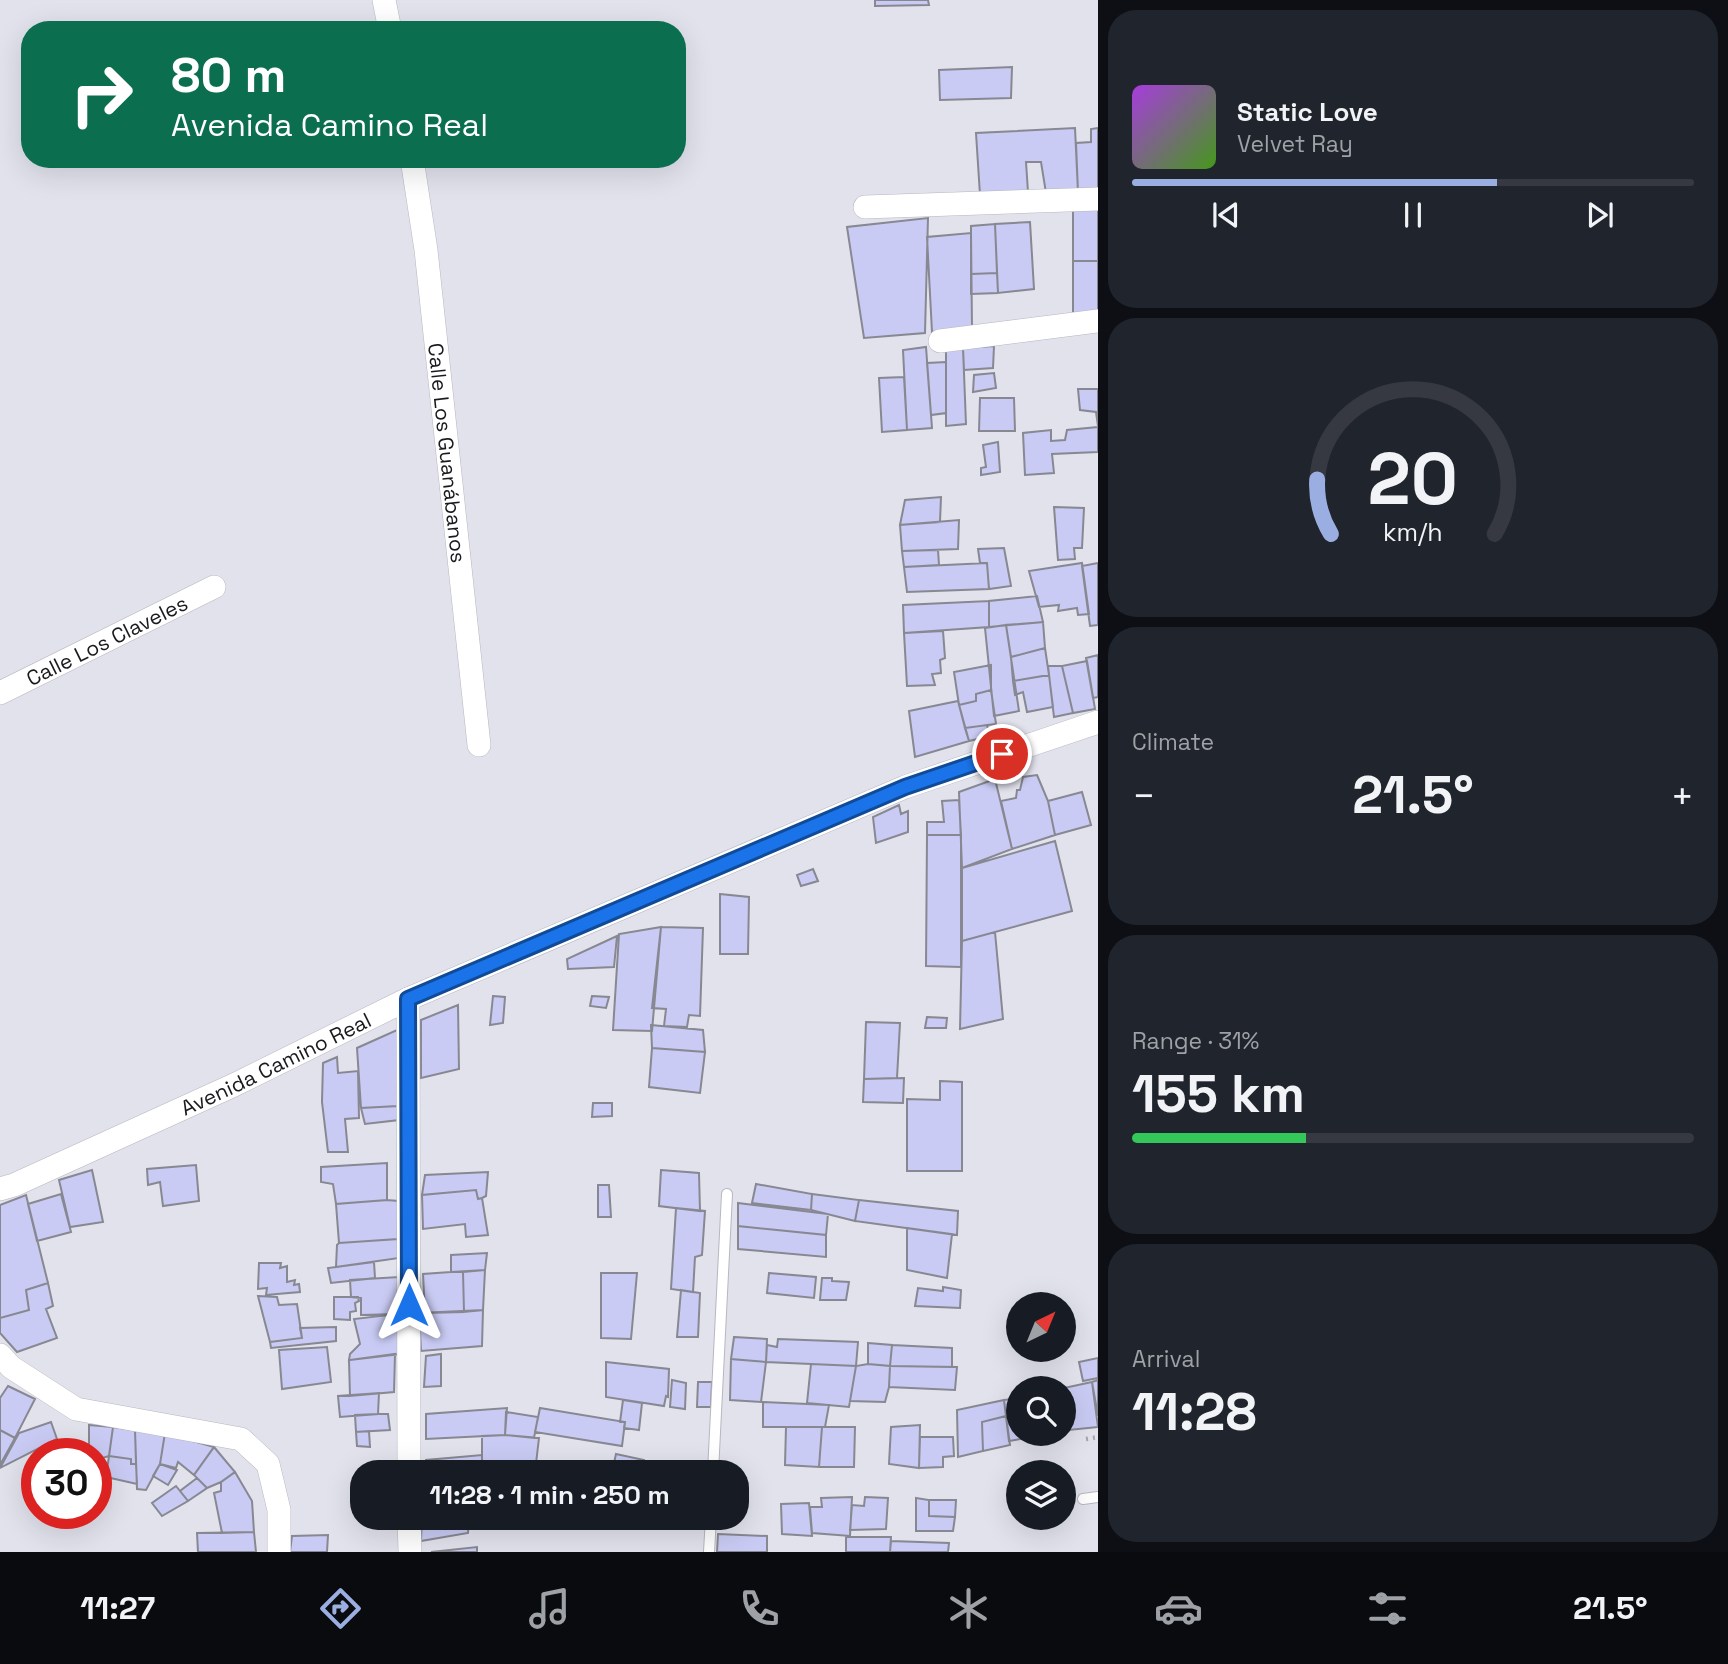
<!DOCTYPE html>
<meta charset="utf-8">
<style>
:root{--surface:#171b24;--page:#20242c;--text:#f1f3f6;--muted:#9ea1a6;--line:#363941;--accent:#9aaee2}
body{margin:0;font-family:"Space Grotesk",sans-serif;background:var(--page);color:var(--text);height:100vh;display:flex;flex-direction:column;font-size:26px;white-space:nowrap}
*{box-sizing:border-box;margin:0}
p{font-size:23px;color:var(--muted)}
.icon{flex:none;width:38px;height:38px;fill:none;stroke:currentColor;stroke-width:2;stroke-linecap:round;stroke-linejoin:round}
.map{position:relative;flex:1;overflow:hidden}
.side{display:flex;flex-direction:column;gap:10px;padding:10px;background:#0d0f14;width:630px}
.side>*{flex:none}
.top-card{position:absolute;left:21px;top:21px;width:665px;height:147px;border-radius:28px;box-shadow:0 7px 28px #0002;background:#0b6e4f;color:#fff;overflow:hidden}
.needle{width:46px;rotate:43deg}
.tools{position:absolute;left:1006px;top:1292px;display:grid;gap:14px}
.tools a{display:grid;place-items:center;width:70px;height:70px;border-radius:50%;background:var(--surface);box-shadow:0 7px 28px #0002;font-size:35px}
.speed{position:absolute;left:21px;top:1438px;display:flex;gap:14px;font-size:35px;font-weight:700;text-align:center}
.speed>*{display:grid;place-content:center;width:91px;height:91px;border-radius:50%;background:var(--surface);box-shadow:0 7px 28px #0002;line-height:1}
.speed .limit{border:10px solid #d22;background:#fff;color:#111}
.pin{position:absolute;display:grid;place-items:center;width:60px;height:60px;color:#fff;margin:-30px;border:4px solid #fff;border-radius:50%;box-shadow:0 2px 7px #0007}
.me{position:absolute;width:77px;margin:-38px;rotate:0deg;stroke-linejoin:round;filter:drop-shadow(0 0 5px #0008)}
.turn{display:flex;align-items:center;gap:24px;height:147px;padding:0 35px;font-size:32px}
.turn .icon{width:91px;height:91px;stroke-width:2.5}
.turn b{display:block;font-size:49px;line-height:60px}
.big{font-size:52px;font-weight:800;line-height:1.1}
.side .tile{flex:1;display:flex;flex-direction:column;justify-content:center;gap:10px;min-width:0;padding:0 24px;border-radius:28px;background:var(--page)}
.side .dial{align-items:center;gap:0}
.dial svg{height:182px;overflow:visible;fill:none;stroke:var(--line);stroke-width:7;stroke-linecap:round;text-anchor:middle}
.dial text{fill:var(--text);stroke:none}
.song{display:flex;align-items:center;gap:21px}
.cover{width:84px;height:84px;border-radius:10px;background:linear-gradient(135deg,hsl(280 70% 55%),hsl(100 70% 35%))}
.played{height:7px;border-radius:4px;background:linear-gradient(90deg,var(--accent) 65%,var(--line) 65%)}
.keys{display:flex;justify-content:space-around;direction:ltr}
.heat{display:flex;justify-content:space-between;align-items:center;font-size:38px;direction:ltr}
.charge{height:10px;border-radius:5px;background:linear-gradient(90deg,#34c759 31%,var(--line) 0)}
.trip{position:absolute;left:350px;top:1460px;width:399px;height:70px;border-radius:28px;background:var(--surface);box-shadow:0 7px 28px #0002;font-weight:800;line-height:70px;text-align:center}
.dock{display:flex;height:112px;justify-content:space-around;align-items:center;background:#090b0e;color:var(--muted)}
.dock .icon{width:49px;height:49px}
.dock .on{color:var(--accent)}
.dock b{font-size:32px;color:var(--text)}
main{display:flex;flex:1;min-height:0}
.map>svg:first-child{display:block}
.building{fill:#c9cbf4;stroke:#878891;stroke-width:2}
.lines{fill:none;stroke-linecap:round;stroke-linejoin:round}
.lane-casing{stroke:#b6b7c0;stroke-width:12}
.street-casing{stroke:#b6b7c0;stroke-width:24}
.path{stroke:#a5a6ae;stroke-width:4.5;stroke-dasharray:2 5;stroke-linecap:butt}
.lane{stroke:#fff;stroke-width:10}
.street{stroke:#fff;stroke-width:23}
.route-casing{stroke:#114b97;stroke-width:18}
.route{stroke:#1a73e8;stroke-width:12}
.labels{text-anchor:middle;dominant-baseline:central;stroke-width:7;stroke-linejoin:round;paint-order:stroke}
.street-label{font-size:21px;fill:#191a1d;stroke:#e1e2ec}
</style>
<main>
<div class="map">
<svg width="1098" height="1552" viewBox="0 0 1098 1552">
<rect width="100%" height="100%" fill="#e1e2ec"/>
<path class="building" d="M875,0H928L929,5L875,6Z
M1012,67L1011,98L940,100L939,70Z
M1075,128L1078,192L1046,193L1041,162H1026L1028,192L980,195L976,133Z
M1098,128V190L1078,192L1076,143L1091,142V129Z
M1073,209H1098V261H1073Z
M928,218L925,333L864,338L847,227Z
M1030,222L1034,289L998,293L995,224Z
M995,224L997,273L971,274V226Z
M971,233L972,328L932,332L927,237Z
M1073,261H1098V316L1073,319Z
M997,273L998,293L971,294V274Z
M994,346L993,368L964,370L963,348Z
M926,347L932,428L907,430L903,350Z
M963,348L966,424L946,426V350Z
M946,362V413L931,415L927,363Z
M994,373L996,388L973,392L974,375Z
M904,377L907,430L882,432L879,378Z
M1078,389H1098V426L1096,412L1080,410Z
M980,398H1014L1015,431H979Z
M1098,427V452L1052,454L1054,473L1025,475L1023,433L1051,430V441L1065,440L1067,430Z
M998,442L1000,472L981,475V468L986,467L983,445Z
M941,497L940,522L900,525L905,500Z
M1054,507L1084,508L1082,548H1074L1075,559L1058,560Z
M959,520L958,549L902,551L900,525Z
M1004,548L1011,586L989,589L987,563H980L978,549Z
M938,550L939,565L904,567L902,551Z
M987,563L989,589L907,592L904,567Z
M1082,563L1089,614L1078,615L1077,608L1058,611L1059,605L1039,607L1029,571Z
M1098,563V625L1090,626L1082,566Z
M1037,596L1043,622L989,627V601Z
M989,601V627L904,633L903,605Z
M1043,622L1045,648L1011,657L1006,625Z
M1006,625L1019,711L994,716L985,628Z
M943,631L945,658L940,660L941,673L932,674L935,685L907,686L904,633Z
M1045,648L1049,675L1013,681L1011,657Z
M1098,655V697L1093,698L1086,658Z
M1087,661L1095,709L1073,713L1062,666Z
M991,665V690L976,694V701L959,705L954,672Z
M1048,666H1062L1073,713L1054,717Z
M1049,675L1053,707L1027,712L1023,692L1015,695L1013,681Z
M991,690L996,724L965,728L959,705L976,701V694Z
M958,701L969,741L915,757L909,711Z
M987,725L990,736L969,741L965,728Z
M1037,775L1048,801L1055,835L1012,849L1001,801L1016,798L1017,790H1020L1023,777Z
M995,779L1012,849L962,868L959,792Z
M1082,792L1091,825L1055,835L1048,801Z
M959,800L961,835H927V822H944L942,801Z
M899,805L901,814L908,811V832L876,843L873,817Z
M927,835H961V967L926,966Z
M1055,841L1072,911L962,941V868Z
M813,869L818,881L801,886L797,875Z
M720,894L749,897L748,954H720Z
M661,927L703,928L700,1016L689,1015L687,1027L664,1026L666,1009L652,1008Z
M661,927L652,1031L613,1030L619,934Z
M995,932L1003,1019L960,1029L962,941Z
M617,936L614,967L568,969L567,959Z
M493,996L505,997L503,1023L490,1025Z
M592,996L609,997L606,1008L590,1006Z
M458,1005L459,1069L421,1078V1020Z
M927,1017L947,1018L946,1028H925Z
M866,1022L900,1023L897,1078L864,1079Z
M651,1025L703,1030L705,1052L652,1048Z
M397,1030L398,1106L361,1108L357,1048Z
M652,1048L705,1052L700,1093L649,1087Z
M337,1057L338,1073L358,1071L359,1118L345,1119L348,1152H328L322,1102L323,1063Z
M904,1078L903,1103L863,1102L864,1079Z
M940,1081L962,1082V1171H907V1099L940,1100Z
M593,1103H612V1116L592,1117Z
M398,1106L399,1120L365,1124L361,1108Z
M387,1163V1200L336,1204L333,1184L321,1182V1167Z
M196,1165L199,1201L163,1206L160,1182L148,1185L147,1169Z
M92,1170L103,1222L70,1227L59,1180Z
M661,1170L699,1173L700,1211L659,1206Z
M488,1172L486,1196L482,1198L478,1199L476,1190L422,1195L425,1175Z
M756,1184L812,1194L811,1210L752,1203Z
M598,1185H609L611,1217H598Z
M476,1190L478,1199L482,1198L488,1235L466,1237L465,1224L423,1229L422,1195Z
M61,1194L71,1232L37,1241L28,1204Z
M812,1194L859,1200L855,1221L811,1210Z
M26,1195L48,1283L26,1290L29,1310L0,1318V1205Z
M387,1200L398,1201V1239L339,1243L336,1204Z
M859,1200L958,1211L957,1235L855,1221Z
M738,1203L828,1214L826,1235L738,1226Z
M676,1208L705,1211L702,1255L695,1257L693,1292L671,1289Z
M738,1226L826,1235V1257L738,1249Z
M907,1228L952,1234L947,1278L907,1270Z
M398,1239L399,1258L336,1267L337,1245L339,1243Z
M487,1253L485,1270L451,1272V1255Z
M374,1262L375,1278L331,1283L328,1268Z
M259,1263H281L280,1268L287,1266V1282L295,1280L294,1285L299,1284L300,1292L266,1295L267,1288L258,1289Z
M485,1270L483,1310L464,1312L463,1272Z
M451,1272H463L464,1312L425,1313L423,1274Z
M601,1273H637L631,1339L601,1338Z
M769,1273L816,1277L814,1298L767,1293Z
M399,1277L397,1314L361,1315V1298L351,1297L350,1280Z
M822,1278H832V1281L849,1282L846,1300H820Z
M48,1283L53,1306L46,1309L57,1338L17,1352L0,1333V1318L29,1310L26,1290Z
M943,1287L961,1290L960,1308L915,1306L918,1288L943,1291Z
M681,1290L700,1293L698,1337H677Z
M258,1296L277,1297L279,1305L297,1304L302,1338L270,1342Z
M334,1297H358L359,1301L355,1303L356,1311L350,1312V1320L334,1319Z
M483,1310L482,1346L421,1351L419,1313Z
M397,1314L400,1354L349,1360L350,1354L360,1344L354,1319Z
M336,1327V1341L271,1348L270,1342L302,1338L300,1328Z
M734,1337L767,1339L766,1362L731,1359Z
M778,1339L858,1342L856,1366L766,1362L767,1345L777,1347Z
M868,1343L892,1345L890,1366L868,1364Z
M892,1345L952,1348V1367L890,1366Z
M327,1347L331,1382L282,1389L279,1350Z
M395,1354L394,1392L350,1396L349,1360Z
M441,1354V1386L424,1387L426,1356Z
M1098,1358V1378L1083,1381L1079,1362Z
M731,1359L766,1362L761,1402L730,1400Z
M606,1362L669,1369L668,1397L666,1396L664,1406L606,1397Z
M811,1364L856,1366L849,1407L807,1403Z
M868,1364L890,1366L889,1387L885,1402L850,1401L856,1366Z
M890,1366L957,1367L955,1390L889,1387Z
M672,1380L686,1383L685,1409L670,1407Z
M1098,1380V1416L1092,1382Z
M698,1382H712L711,1407H697Z
M1092,1382L1098,1427L1069,1430L1064,1388Z
M8,1386L35,1399L15,1438L0,1430V1398Z
M379,1393L378,1414L340,1417L338,1396Z
M1018,1398V1433H1039V1436L1009,1441L1004,1400Z
M623,1400L642,1403L639,1430L624,1428L625,1422H620Z
M1004,1400L1006,1416L982,1422L983,1451L958,1457L957,1410Z
M1064,1400L1069,1430L1064,1432Z
M763,1402L829,1405L825,1427H763Z
M507,1408L505,1435L426,1439V1414Z
M540,1408L625,1422L622,1446L535,1432Z
M506,1412L538,1417L534,1438L505,1435Z
M378,1414H388L390,1430L356,1432L355,1415Z
M1006,1416L1010,1445L983,1451L982,1422Z
M51,1422L57,1439L0,1468L19,1433Z
M89,1425L113,1427L109,1456L96,1460V1454H89Z
M920,1425L919,1468L889,1464L891,1427Z
M113,1427L135,1430L136,1464H131V1459L109,1456Z
M786,1427H822L819,1467L785,1465Z
M822,1427H855L854,1467H819Z
M0,1430L15,1438L0,1465Z
M135,1430L165,1433L160,1464L146,1490L137,1489Z
M369,1431L370,1447L357,1446L356,1432Z
M165,1433L214,1447L194,1475L178,1462L176,1468L160,1464Z
M505,1435L539,1438L535,1472H510L482,1466V1436Z
M920,1437H953L954,1456L943,1457V1467L919,1468Z
M214,1447L235,1472L221,1482L207,1488L194,1475Z
M616,1454L644,1460L643,1472H612Z
M482,1455V1472H426V1460Z
M109,1456L131,1459V1464H136L137,1484L106,1477Z
M160,1464L177,1470L168,1485L153,1476Z
M235,1472L252,1501L254,1532L222,1533L214,1493L221,1491V1482Z
M197,1478L207,1488L188,1501L180,1491Z
M353,1482H362V1494H355Z
M176,1486L188,1501L162,1516L152,1503Z
M852,1497L850,1536L812,1533L810,1507H822L821,1498Z
M865,1497L888,1498L886,1529L850,1530L852,1505L864,1506Z
M916,1498L929,1500V1516L955,1517L953,1531H916Z
M929,1500H956L955,1517L929,1516Z
M809,1503L812,1536L782,1534L781,1504Z
M422,1517H469L468,1533L421,1541Z
M254,1532L256,1552H198L197,1533Z
M718,1534L767,1536V1552H717Z
M328,1535L327,1552H290L292,1536Z
M846,1537H891L890,1552H846Z
M891,1541L949,1543L948,1552H890Z
M477,1547V1552H431Z"/>
<g class="lines">
<defs>
<path id="lane" d="M713,1472L727,1194
M1083,1499L1098,1497
M709,1552L711,1517"/>
<g id="street">
<path d="M384,0L390,30"/>
<path id="s1" d="M412,159L426,250L479,745"/>
<path d="M865,207L1098,199"/>
<path d="M940,341L1098,321"/>
<path id="s2" d="M0,693L214,587"/>
<path d="M408,999L409,1472"/>
<path id="s3" d="M0,1189L14,1185L234,1085L408,999L905,787L1098,722"/>
<path d="M0,1355L11,1367L76,1409L241,1439L268,1464L279,1510V1552"/>
<path d="M409,1517L410,1552"/>
</g>
</defs>
<use href="#lane" class="lane-casing"/>
<use href="#street" class="street-casing"/>
<path class="path" d="M1086,1439L1098,1437"/>
<use href="#lane" class="lane"/>
<use href="#street" class="street"/>
</g>
<g class="lines">
<defs>
<path id="route" d="M409,1305L408,999L905,787L1002,754"/>
</defs>
<use href="#route" class="route-casing"/>
<use href="#route" class="route"/>
</g>
<g class="labels">
<g class="street-label">
<text stroke="none"><textPath href="#s1" startOffset="296">Calle Los Guanábanos</textPath></text>
<text stroke="none"><textPath href="#s2" startOffset="119">Calle Los Claveles</textPath></text>
<text stroke="none"><textPath href="#s3" startOffset="303">Avenida Camino Real</textPath></text>
</g>
</g>
</svg>
<div class="tools">
<a><svg class="needle" viewBox="-14 -14 28 28"><path d="M0-13l5 13h-10z" fill="#e53935"/><path d="M0 13l5-13h-10z" fill="#9ea1a6"/></svg></a>
<a><svg class="icon" aria-label="search" viewBox="0 0 24 24"><circle cx="10" cy="10" r="6"/><path d="M15 15l6 6"/></svg></a>
<a><svg class="icon" aria-label="layers" viewBox="0 0 24 24"><path d="M12 4l9 5-9 5-9-5zM3 14l9 5 9-5"/></svg></a>
</div>
<div class="speed"><div class="limit">30</div></div>
<div class="pin" style="left:1002px;top:754px;background:#d93025"><svg class="icon" aria-label="arrive" viewBox="0 0 24 24"><path d="M6 21V4h12l-3 4 3 4H6"/></svg></div>
<svg class="me" style="left:409px;top:1305px" viewBox="-20 -20 40 40"><path d="M0-17L14 15 0 8-14 15z" fill="#1a73e8" stroke="#fff" stroke-width="4"/></svg>
<div class="trip">11:28 · 1 min · 250 m</div>
<div class="top-card">
<div class="turn"><svg class="icon" aria-label="right" viewBox="0 0 24 24"><path d="M7 20v-9h11M14 6l5 5-5 5"/></svg><div><b>80 m</b>Avenida Camino Real</div></div>
</div>
</div>
<section class="side">
<div class="tile">
<div class="song"><i class="cover"></i><div><b>Static Love</b><p>Velvet Ray</p></div></div>
<div class="played"></div>
<div class="keys"><svg class="icon" aria-label="previous" viewBox="0 0 24 24"><path d="M18 5L8 12l10 7zM5 5v14"/></svg><svg class="icon" aria-label="pause" viewBox="0 0 24 24"><path d="M8 5v14M16 5v14"/></svg><svg class="icon" aria-label="next" viewBox="0 0 24 24"><path d="M6 5l10 7-10 7zM19 5v14"/></svg></div>
</div>
<div class="tile dial"><svg viewBox="0 0 100 80">
<path d="M14 69A42 42 0 1 1 86 69"/>
<path d="M14 69A42 42 0 0 1 8 45" stroke="#9aaee2"/>
<text x="50" y="56" font-size="32" font-weight="700">20</text>
<text x="50" y="72" font-size="11">km/h</text>
</svg></div>
<div class="tile"><p>Climate</p>
<div class="heat"><a>−</a><b class="big">21.5°</b><a>+</a></div>
</div>
<div class="tile"><p>Range · 31%</p><b class="big">155 km</b><div class="charge"></div></div>
<div class="tile"><p>Arrival</p><b class="big">11:28</b></div>
</section>
</main>
<nav class="dock">
<b>11:27</b>
<svg class="icon on" aria-label="directions" viewBox="0 0 24 24"><path d="M12 3l9 9-9 9-9-9zM9 14v-3h6M13 9l2 2-2 2"/></svg>
<svg class="icon" aria-label="music" viewBox="0 0 24 24"><path d="M9 18V5l10-2v13"/><circle cx="6" cy="18" r="3"/><circle cx="16" cy="16" r="3"/></svg>
<svg class="icon" aria-label="phone" viewBox="0 0 24 24"><path d="M5 4h4l2 5-3 2q2 4 5 5l2-3 5 2v4C11 20 4 13 5 4z"/></svg>
<svg class="icon" aria-label="climate" viewBox="0 0 24 24"><path d="M12 3v18M4 7l16 10M4 17L20 7"/></svg>
<svg class="icon" aria-label="car" viewBox="0 0 24 24"><path d="M5 17H2v-5l4-1 3-4h7l3 4 3 1v5h-3M9 17h6M6 11h13"/><circle cx="7" cy="17" r="2"/><circle cx="17" cy="17" r="2"/></svg>
<svg class="icon" aria-label="filters" viewBox="0 0 24 24"><path d="M4 7h16M4 17h16"/><circle cx="9" cy="7" r="2"/><circle cx="15" cy="17" r="2"/></svg>
<b>21.5°</b>
</nav>
